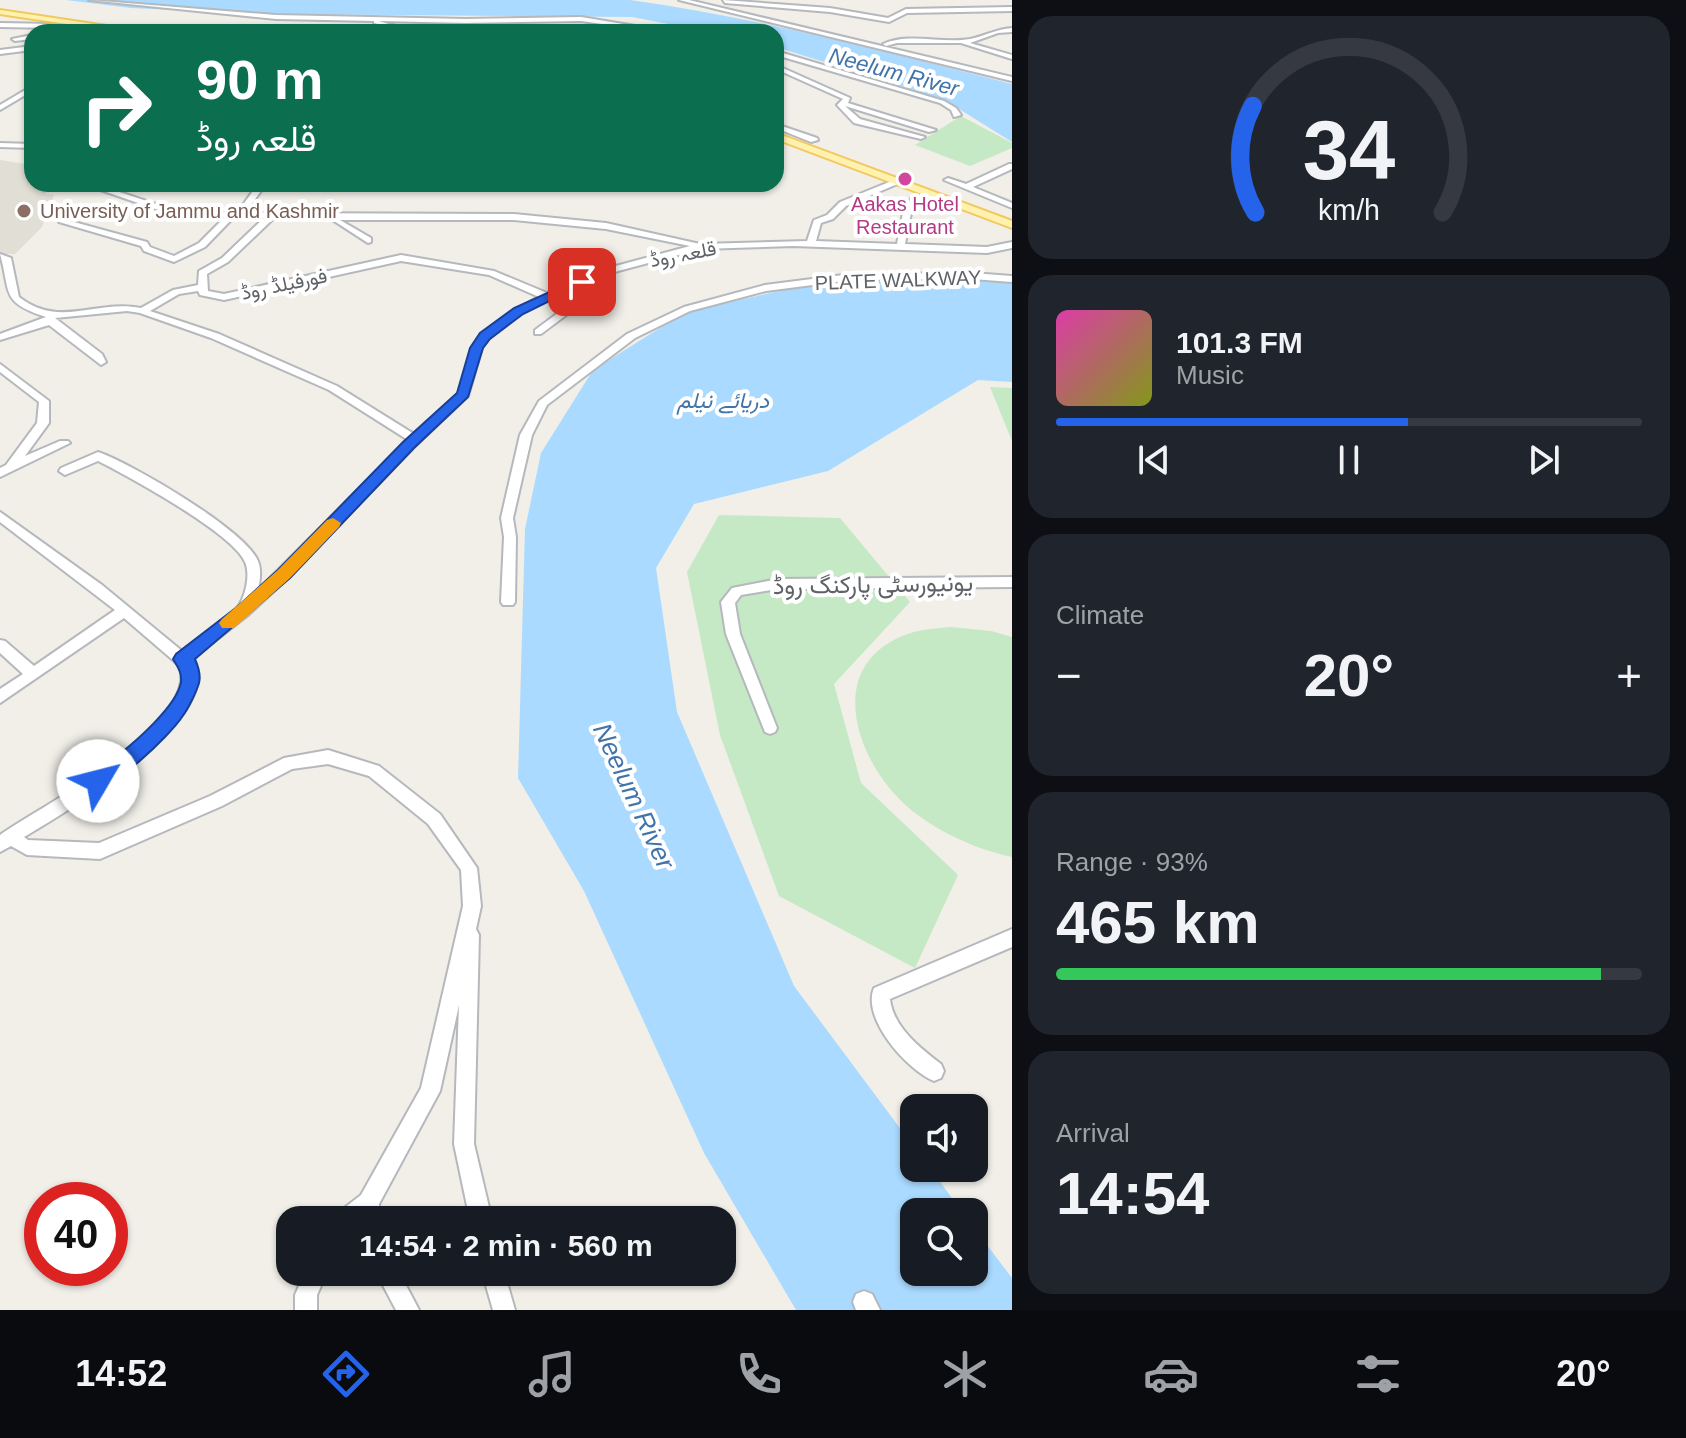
<!DOCTYPE html>
<meta charset="utf-8">
<style>
:root{--surface:#171b24;--page:#20242c;--text:#f1f3f6;--muted:#9ea1a6;--line:#363941;--accent:#2563eb}
body{margin:0;font-family:Helvetica,Vazirmatn,sans-serif;background:var(--page);color:var(--text);height:100vh;display:flex;flex-direction:column;font-size:30px;white-space:nowrap}
*{box-sizing:border-box;margin:0}
p{font-size:26px;color:var(--muted)}
.icon{flex:none;width:44px;height:44px;fill:none;stroke:currentColor;stroke-width:2;stroke-linecap:round;stroke-linejoin:round}
.map{position:relative;flex:1;overflow:hidden}
.sheet{display:flex;flex-direction:column;gap:16px;padding:16px;background:#0d0f14;width:674px}
.sheet>*{flex:none}
.banner{position:absolute;left:24px;top:24px;width:760px;height:168px;border-radius:24px;box-shadow:0 2px 6px #0004;background:#0b6e4f;color:#fff;overflow:hidden}
.buttons{position:absolute;left:900px;top:1094px;display:grid;gap:16px}
.buttons a{display:grid;place-items:center;width:88px;height:88px;border-radius:16px;background:var(--surface);box-shadow:0 2px 6px #0004;font-size:40px}
.speed{position:absolute;left:24px;top:1182px;display:flex;gap:16px;font-size:40px;font-weight:700;text-align:center}
.speed>*{display:grid;place-content:center;width:104px;height:104px;border-radius:50%;background:var(--surface);box-shadow:0 2px 6px #0004;line-height:1}
.speed .limit{border:12px solid #d22;background:#fff;color:#111}
.pin{position:absolute;display:grid;place-items:center;width:68px;height:68px;color:#fff;margin:-34px;border-radius:16px;box-shadow:0 4px 12px #0006}
.me{position:absolute;width:88px;margin:-44px;rotate:53deg;stroke-linejoin:round;filter:drop-shadow(0 0 6px #0008)}
.turn{display:flex;align-items:center;gap:28px;height:168px;padding:0 40px;font-size:36px}
.turn .icon{width:104px;height:104px;stroke-width:2.5}
.turn b{display:block;font-size:56px;line-height:68px}
.big{font-size:60px;font-weight:800;line-height:1.1}
.sheet .card{flex:1;display:flex;flex-direction:column;justify-content:center;gap:12px;min-width:0;padding:0 28px;border-radius:24px;background:var(--page)}
.sheet .dial{align-items:center;gap:0}
.dial svg{height:208px;overflow:visible;fill:none;stroke:var(--line);stroke-width:7;stroke-linecap:round;text-anchor:middle}
.dial text{fill:var(--text);stroke:none}
.song{display:flex;align-items:center;gap:24px}
.cover{width:96px;height:96px;border-radius:12px;background:linear-gradient(135deg,hsl(320 70% 55%),hsl(70 70% 35%))}
.played{height:8px;border-radius:4px;background:linear-gradient(90deg,var(--accent) 60%,var(--line) 60%)}
.keys{display:flex;justify-content:space-around;direction:ltr}
.heat{display:flex;justify-content:space-between;align-items:center;font-size:44px;direction:ltr}
.charge{height:12px;border-radius:6px;background:linear-gradient(90deg,#34c759 93%,var(--line) 0)}
.trip{position:absolute;left:276px;top:1206px;width:460px;height:80px;border-radius:24px;background:var(--surface);box-shadow:0 2px 6px #0004;font-weight:800;line-height:80px;text-align:center}
.menu{display:flex;height:128px;justify-content:space-around;align-items:center;background:#090b0e;color:var(--muted)}
.menu .icon{width:56px;height:56px}
.menu .on{color:var(--accent)}
.menu b{font-size:36px;color:var(--text)}
main{display:flex;flex:1;min-height:0}
.map>svg:first-child{display:block}
.education{fill:#e1ded6}
.green{fill:#c5e8c5}
.water{fill:#aadaff}
.lines{fill:none;stroke-linecap:round;stroke-linejoin:round}
.minor-casing{stroke:#b5b8bc;stroke-width:4}
.major-casing{stroke:#f2c960;stroke-width:4}
.minor{fill:#fff;fill-rule:evenodd}
.major{fill:#fff2af;fill-rule:evenodd}
.route{fill:#2563eb;stroke:#184099;stroke-width:2}
.slow{fill:#f59e0b}
.hotel-dot{fill:#d1479c;stroke:#fff;stroke-width:3}
.education-dot{fill:#8d6e63;stroke:#fff;stroke-width:3}
.labels{text-anchor:middle;dominant-baseline:central;stroke-width:8;stroke-linejoin:round;paint-order:stroke}
.far-hotel-label{font-size:20px;fill:#b23c85;stroke:#fff}
.far-education-label{font-size:20px;fill:#785e54;stroke:#fff;text-anchor:start}
.far-street-label{font-size:20px;fill:#5f6368;stroke:#fff}
.far-water-label{font-size:22px;font-style:italic;fill:#4174aa;stroke:#fff}
.street-label{font-size:24px;fill:#5f6368;stroke:#fff}
.water-label{font-size:26px;font-style:italic;fill:#4174aa;stroke:#fff}
</style>
<main>
<div class="map">
<svg width="1012" height="1310" viewBox="0 0 1012 1310">
<rect width="100%" height="100%" fill="#f1efe8"/>
<path class="education" d="M0,160L32,165V184H56L45,194L54,195L42,227L15,254H0Z"/>
<path class="green" d="M961,116L1012,143V148L970,166L915,145Z
M990,387L1012,388V441Z
M719,515L840,518L910,602L834,684L861,783L958,875L915,968L779,896L720,735L687,572Z
M951,627L991,631L1012,637V857C967,847 916,823 887,785C846,732 835,655 914,632C926,629 939,628 951,627Z"/>
<path class="water" d="M66,0H630C760,18 886,52 1012,84V142L943,99L776,47V32H711L632,17L266,14L131,8Z
M963,277L1012,281V382L978,380L828,471L694,504L656,568L677,712L794,986L914,1147V1168H930L962,1212H914V1272H974V1228L1012,1278V1310H796L704,1153L584,891L518,778L525,529L541,453L593,370L687,311L817,283Z"/>
<g class="lines">
<defs>
<path id="minor" d="M89,0L276,15L465,19L581,17L672,32H657L581,21L465,23L379,21L415,32H405L374,23V21L276,19Z
M679,0H689L1012,77V81Z
M723,0L830,8L888,18L906,9L1012,7V11L907,13L889,22L830,12L725,3Z
M0,23L55,24L82,32L55,28L0,27Z
M1012,28V32L998,33L970,43L1012,55V59L961,43H897L886,46L883,44C909,32 942,44 970,39C985,36 996,29 1012,28Z
M32,35V39L15,41L12,39Z
M32,46V50L0,54V50Z
M776,51L944,101L956,108L961,115L954,117L951,110L940,103L776,55Z
M776,65L850,98L848,103L936,130L929,132L845,106L860,119L925,137L921,139L854,123L837,105L843,99L776,69Z
M32,86V91L0,110V105Z
M776,124L817,138L818,140L811,142L776,128Z
M0,143L32,144V148L0,147Z
M1009,164H1012V169L973,187L1012,203V208L944,180L948,178L966,184Z
M899,178L903,180L902,182L846,206L833,219L821,223L816,241L897,244L903,213L913,195H916L920,197L911,213L905,244L987,247L1012,242V248L987,253L793,246L701,249L618,271L562,293L522,313L489,338L482,348L468,396L413,448L289,577L248,615L192,659C229,716 63,814 24,837L28,840L99,843L210,796L284,758L328,750L379,766L440,814L477,868L481,906L476,929L479,935L474,1144L492,1220H470L454,1144L459,1005L440,1091L379,1204L380,1220H336L339,1212L361,1195L421,1088L463,906L461,870L428,824L369,776L328,764L292,769L222,806L100,859L27,855L11,846L0,852V835C45,803 193,731 181,667L124,618L0,703V689L23,674L0,653V640L5,641L34,666L115,610L0,522V512L102,585L182,651C199,638 221,625 236,609C245,599 251,575 245,562C233,534 138,482 108,466L98,461L65,475L59,471L61,468L98,452C133,464 241,528 257,559C262,569 260,580 258,590L408,440L329,390L211,338L140,313L127,311L55,318L102,354L106,362L101,365L49,325L0,340V334L46,317C0,302 11,293 0,254L11,258L19,297C60,329 95,299 141,308L173,290L198,285L199,271L222,258L264,218L234,217L205,247L174,262L144,251L141,246L59,222L63,219L147,242L150,247L174,256L199,243L225,217H179L83,184H95L180,212L237,213L258,184H266L245,213L514,214L606,223L700,244L807,241L814,220L827,215L840,202ZM273,219H331L368,243L371,242V238L340,220H514L606,229L690,246L612,267L547,293L494,271L401,255L224,294L208,291L207,274L228,262ZM401,261L489,275L539,297L516,309L481,334L472,348L459,393L414,434L337,386L219,334L150,311L179,294L198,291L200,295L224,300Z
M972,273L1012,276V282L972,279L851,280L766,291L690,311L635,338L547,405L532,435L513,518L516,537L515,602L513,605H503L501,602L504,537L501,518L520,435L539,401L627,334L684,307L765,285L851,274Z
M605,278L613,280L541,334H535V330Z
M0,364L49,401V423L25,456L60,441H68L70,443L0,477V468L6,465L37,423L39,402L0,372Z
M1012,577V587L778,589L741,595L735,603L740,634L777,728L775,732L770,734L765,732L726,634L721,602L732,588L778,579Z
M1012,929V947L890,999C893,1027 920,1048 941,1064L944,1071L941,1078L934,1081C907,1070 861,1018 874,988Z
M305,1272H327L317,1295V1310H295V1295Z
M376,1272H399L419,1310H396Z
M482,1272H504L515,1310H493Z
M864,1291L872,1294L880,1310H856L853,1302L856,1294Z"/>
<path id="major" d="M0,10L107,26L195,32L107,30L0,14Z
M776,133L1012,221V228L776,139Z"/>
</defs>
<use href="#minor" class="minor-casing"/>
<use href="#major" class="major-casing"/>
<use href="#minor" class="minor"/>
<use href="#major" class="major"/>
</g>
<path class="route" d="M578,279L588,282L523,314L490,339L483,348L468,397L414,448L290,578L195,659C198,666 201,676 199,683C196,693 188,709 182,717C170,735 110,794 91,787L88,781C93,769 106,765 116,757C135,742 177,706 181,682C182,672 177,666 173,659L176,654L237,607L278,570L403,442L457,393L470,348L480,333L514,308Z"/>
<path class="slow" d="M333,518L341,523L339,527L290,578L234,628H222L219,623L222,619L278,570L327,520Z"/>
<circle class="hotel-dot" cx="905" cy="179" r="8"/>
<circle class="education-dot" cx="24" cy="211" r="8"/>
<g class="labels">
<g class="far-hotel-label">
<text x="905" y="204">Aakas Hotel<tspan x="905" dy="23">Restaurant</tspan></text>
</g>
<g class="far-education-label">
<text x="40" y="211">University of Jammu and Kashmir</text>
</g>
<g class="far-street-label">
<text transform="translate(683 254) rotate(-11)">قلعہ روڈ</text>
<text transform="translate(898 280) rotate(-2)">PLATE WALKWAY</text>
<text transform="translate(284 284) rotate(-12)">فورفیلڈ روڈ</text>
</g>
<g class="far-water-label">
<text transform="translate(894 72) rotate(15)">Neelum River</text>
<text x="723" y="400">دریائے نیلم</text>
</g>
<g class="street-label">
<text transform="translate(873 584) rotate(-1)">یونیورسٹی پارکنگ روڈ</text>
</g>
<g class="water-label">
<text transform="translate(634 796) rotate(65)">Neelum River</text>
</g>
</g>
</svg>
<div class="buttons">
<a><svg class="icon" aria-label="sound" viewBox="0 0 24 24"><path d="M4 9h4l5-4v14l-5-4H4zM17 9q2 3 0 6"/></svg></a>
<a><svg class="icon" aria-label="search" viewBox="0 0 24 24"><circle cx="10" cy="10" r="6"/><path d="M15 15l6 6"/></svg></a>
</div>
<div class="speed"><div class="limit">40</div></div>
<div class="pin" style="left:582px;top:282px;background:#d93025"><svg class="icon" aria-label="arrive" viewBox="0 0 24 24"><path d="M6 21V4h12l-3 4 3 4H6"/></svg></div>
<svg class="me" style="left:98px;top:781px" viewBox="-20 -20 40 40"><circle r="19" fill="#fff"/><path d="M0-13L10 11 0 6-10 11z" fill="#2563eb"/></svg>
<div class="trip">14:54 · 2 min · 560 m</div>
<div class="banner">
<div class="turn"><svg class="icon" aria-label="right" viewBox="0 0 24 24"><path d="M7 20v-9h11M14 6l5 5-5 5"/></svg><div><b>90 m</b>قلعہ روڈ</div></div>
</div>
</div>
<section class="sheet">
<div class="card dial"><svg viewBox="0 0 100 80">
<path d="M14 69A42 42 0 1 1 86 69"/>
<path d="M14 69A42 42 0 0 1 13 28" stroke="#2563eb"/>
<text x="50" y="56" font-size="32" font-weight="700">34</text>
<text x="50" y="72" font-size="11">km/h</text>
</svg></div>
<div class="card">
<div class="song"><i class="cover"></i><div><b>101.3 FM</b><p>Music</p></div></div>
<div class="played"></div>
<div class="keys"><svg class="icon" aria-label="previous" viewBox="0 0 24 24"><path d="M18 5L8 12l10 7zM5 5v14"/></svg><svg class="icon" aria-label="pause" viewBox="0 0 24 24"><path d="M8 5v14M16 5v14"/></svg><svg class="icon" aria-label="next" viewBox="0 0 24 24"><path d="M6 5l10 7-10 7zM19 5v14"/></svg></div>
</div>
<div class="card"><p>Climate</p>
<div class="heat"><a>−</a><b class="big">20°</b><a>+</a></div>
</div>
<div class="card"><p>Range · 93%</p><b class="big">465 km</b><div class="charge"></div></div>
<div class="card"><p>Arrival</p><b class="big">14:54</b></div>
</section>
</main>
<nav class="menu">
<b>14:52</b>
<svg class="icon on" aria-label="directions" viewBox="0 0 24 24"><path d="M12 3l9 9-9 9-9-9zM9 14v-3h6M13 9l2 2-2 2"/></svg>
<svg class="icon" aria-label="music" viewBox="0 0 24 24"><path d="M9 18V5l10-2v13"/><circle cx="6" cy="18" r="3"/><circle cx="16" cy="16" r="3"/></svg>
<svg class="icon" aria-label="phone" viewBox="0 0 24 24"><path d="M5 4h4l2 5-3 2q2 4 5 5l2-3 5 2v4C11 20 4 13 5 4z"/></svg>
<svg class="icon" aria-label="climate" viewBox="0 0 24 24"><path d="M12 3v18M4 7l16 10M4 17L20 7"/></svg>
<svg class="icon" aria-label="car" viewBox="0 0 24 24"><path d="M5 17H2v-5l4-1 3-4h7l3 4 3 1v5h-3M9 17h6M6 11h13"/><circle cx="7" cy="17" r="2"/><circle cx="17" cy="17" r="2"/></svg>
<svg class="icon" aria-label="filters" viewBox="0 0 24 24"><path d="M4 7h16M4 17h16"/><circle cx="9" cy="7" r="2"/><circle cx="15" cy="17" r="2"/></svg>
<b>20°</b>
</nav>
